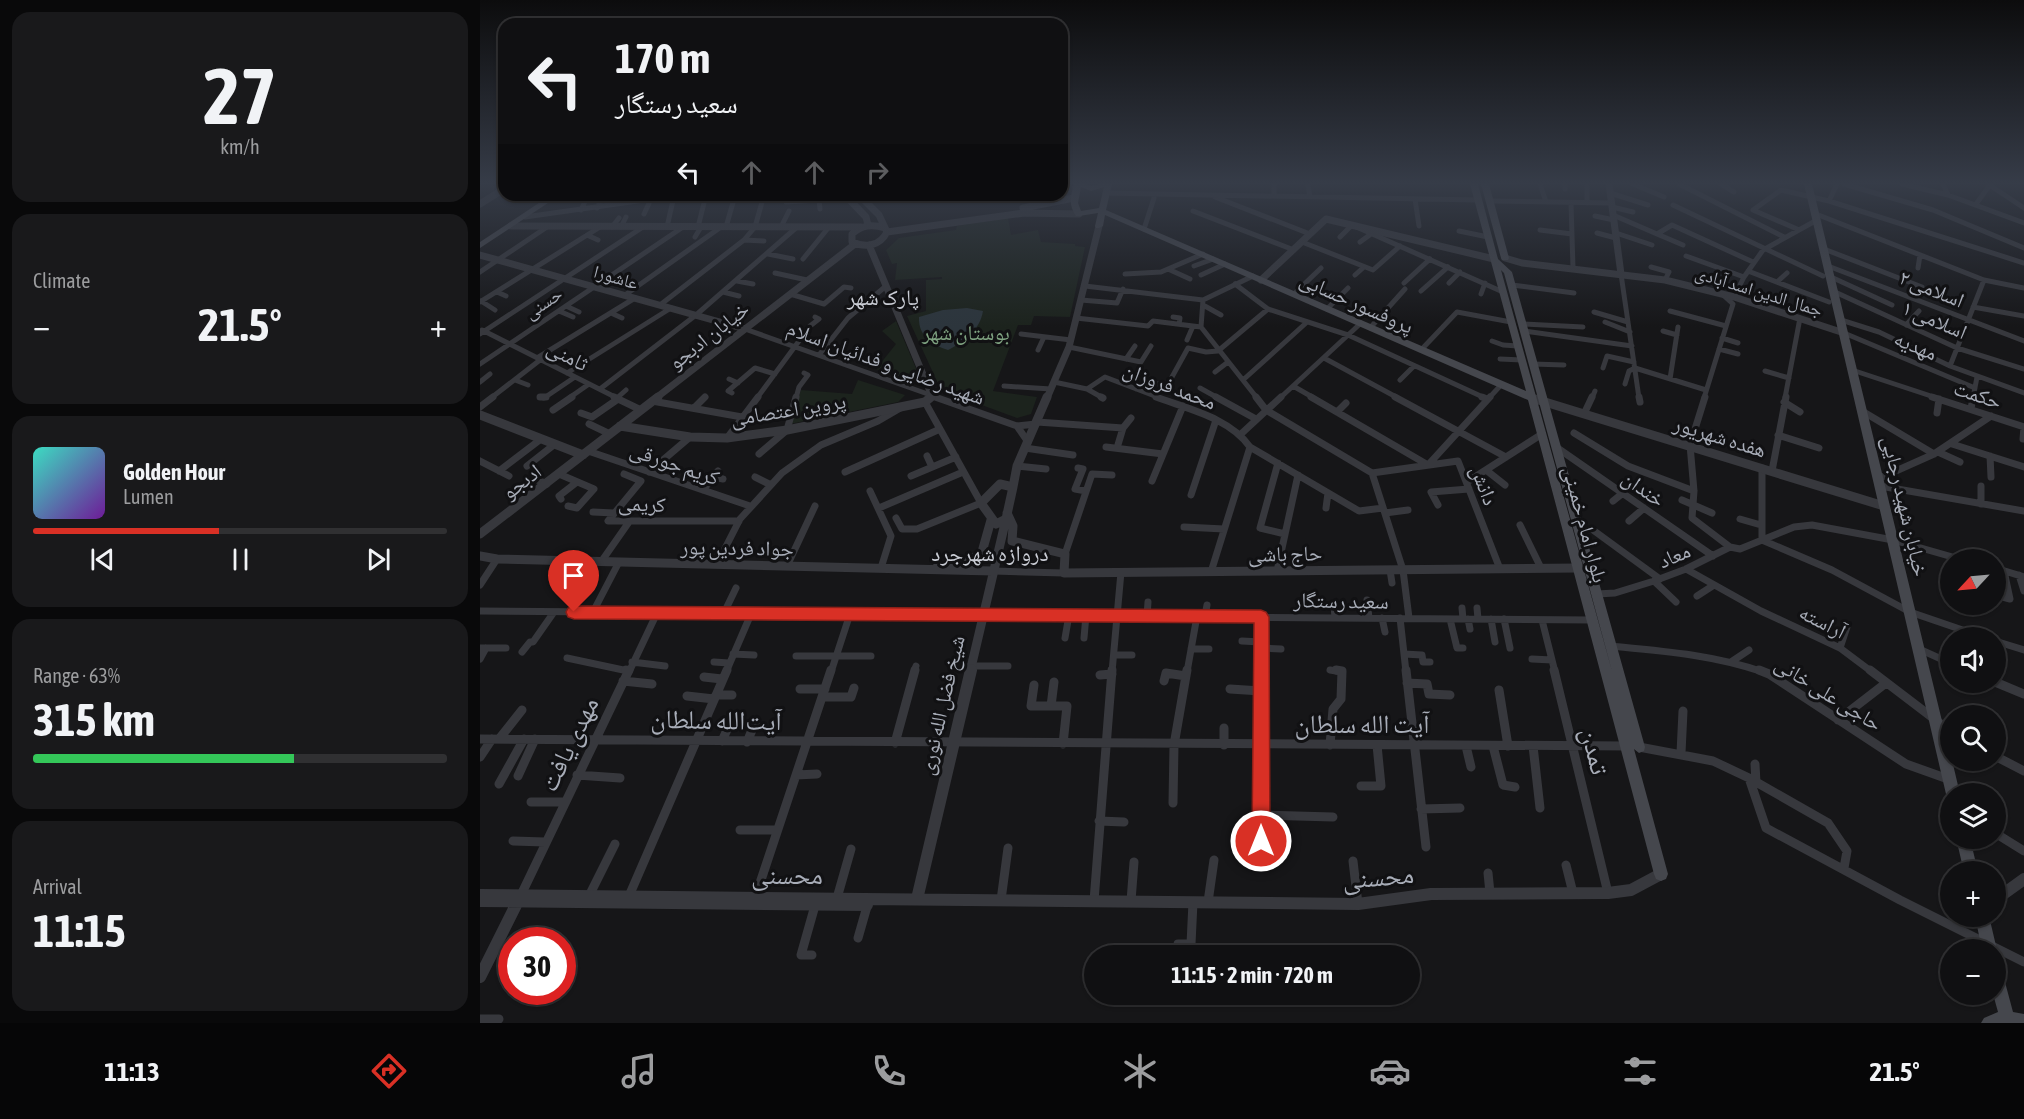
<!DOCTYPE html>
<meta charset="utf-8">
<style>
:root{--surface:#101012;--page:#19191b;--text:#f1f3f6;--muted:#9c9d9f;--line:#303032;--accent:#d93025}
body{margin:0;font-family:"Asap Condensed","Noto Naskh Arabic",sans-serif;background:var(--page);color:var(--text);height:100vh;display:flex;flex-direction:column;font-size:22px;white-space:nowrap}
*{box-sizing:border-box;margin:0}
p{font-size:20px;color:var(--muted)}
.icon{flex:none;width:33px;height:33px;fill:none;stroke:currentColor;stroke-width:2;stroke-linecap:round;stroke-linejoin:round}
.map{position:relative;flex:1;overflow:hidden}
.sheet{display:flex;flex-direction:column;gap:12px;padding:12px;background:#09090a;width:480px}
.sheet>*{flex:none}
.guide{position:absolute;left:18px;top:18px;width:570px;height:183px;border-radius:18px;box-shadow:0 2px 4px #0004,0 0 0 2px var(--line);background:#101012;color:var(--text);overflow:hidden}
.needle{width:39px;rotate:244deg}
.fabs{position:absolute;left:1460px;top:549px;display:grid;gap:12px}
.fabs a{display:grid;place-items:center;width:66px;height:66px;border-radius:50%;background:var(--surface);box-shadow:0 2px 4px #0004,0 0 0 2px var(--line);font-size:30px}
.speed{position:absolute;left:18px;top:927px;display:flex;gap:12px;font-size:30px;font-weight:700;text-align:center}
.speed>*{display:grid;place-content:center;width:78px;height:78px;border-radius:50%;background:var(--surface);box-shadow:0 2px 4px #0004,0 0 0 2px var(--line);line-height:1}
.speed .limit{border:9px solid #d22;background:#fff;color:#111}
.pin{position:absolute;display:grid;place-items:center;width:51px;height:51px;color:#fff;margin:-62px -26px;border-radius:50% 50% 50% 0;rotate:-45deg;box-shadow:0 0 6px #0007}
.pin .icon{rotate:45deg}
.me{position:absolute;width:66px;margin:-33px;rotate:0deg;stroke-linejoin:round;filter:drop-shadow(0 0 4px #0008)}
.turn{display:flex;align-items:center;gap:21px;height:126px;padding:0 18px;font-size:27px}
.turn .icon{width:78px;height:78px;stroke-width:2.5}
.turn b{display:block;font-size:42px;line-height:51px}
.lanes{display:flex;align-items:center;height:57px;padding:0 18px;background:#0003;justify-content:center;gap:30px;direction:ltr}
.lanes .off{opacity:.35}
.big{font-size:45px;font-weight:700;line-height:1.1}
.sheet .tile{flex:1;display:flex;flex-direction:column;justify-content:center;gap:9px;min-width:0;padding:0 21px;border-radius:18px;background:var(--page)}
.sheet .dial{align-items:center;gap:0}
.dial b{font-size:78px;line-height:1}
.song{display:flex;align-items:center;gap:18px}
.cover{width:72px;height:72px;border-radius:9px;background:linear-gradient(135deg,hsl(170 70% 55%),hsl(280 70% 35%))}
.played{height:6px;border-radius:3px;background:linear-gradient(90deg,var(--accent) 45%,var(--line) 45%)}
.keys{display:flex;justify-content:space-around;direction:ltr}
.heat{display:flex;justify-content:space-between;align-items:center;font-size:33px;direction:ltr}
.charge{height:9px;border-radius:4px;background:linear-gradient(90deg,#34c759 63%,var(--line) 0)}
.trip{position:absolute;left:604px;top:945px;width:336px;height:60px;border-radius:30px;background:var(--surface);box-shadow:0 2px 4px #0004,0 0 0 2px var(--line);font-weight:700;line-height:60px;text-align:center}
.dock{display:flex;height:96px;justify-content:space-around;align-items:center;background:#060607;color:var(--muted)}
.dock .icon{width:42px;height:42px}
.dock .current{color:var(--accent)}
.dock b{font-size:27px;color:var(--text)}
main{display:flex;flex:1;min-height:0}
.map>svg:first-child{display:block}
.green{fill:#1c231d}
.water{fill:#2c353c}
.lines{fill:none;stroke-linecap:round;stroke-linejoin:round}
.minor-far2{stroke:#37383d;stroke-width:5}
.minor-far1{stroke:#37383d;stroke-width:7}
.minor{stroke:#37383d;stroke-width:9}
.tertiary-far2{stroke:#37383d;stroke-width:7}
.tertiary-far1{stroke:#37383d;stroke-width:9}
.tertiary{stroke:#37383d;stroke-width:12}
.secondary{fill:#45474d;fill-rule:evenodd}
.route{fill:#d93025;stroke:#8d1f18;stroke-width:1.5}
.labels{text-anchor:middle;dominant-baseline:central;stroke-width:6;stroke-linejoin:round;paint-order:stroke}
.far-street-label{font-size:18px;fill:#a8adb8;stroke:#111113}
.street-label{font-size:21px;fill:#a8adb8;stroke:#111113}
.park-label{font-size:21px;fill:#7fa381;stroke:#111113}
.neighbourhood-label{font-size:22px;fill:#c9ccd4;stroke:#111113}
.near-street-label{font-size:26px;fill:#a8adb8;stroke:#111113}
</style>
<main>
<section class="sheet">
<div class="tile dial"><b>27</b><p>km/h</p></div>
<div class="tile"><p>Climate</p>
<div class="heat"><a>−</a><b class="big">21.5°</b><a>+</a></div>
</div>
<div class="tile">
<div class="song"><i class="cover"></i><div><b>Golden Hour</b><p>Lumen</p></div></div>
<div class="played"></div>
<div class="keys"><svg class="icon" aria-label="previous" viewBox="0 0 24 24"><path d="M18 5L8 12l10 7zM5 5v14"/></svg><svg class="icon" aria-label="pause" viewBox="0 0 24 24"><path d="M8 5v14M16 5v14"/></svg><svg class="icon" aria-label="next" viewBox="0 0 24 24"><path d="M6 5l10 7-10 7zM19 5v14"/></svg></div>
</div>
<div class="tile"><p>Range · 63%</p><b class="big">315 km</b><div class="charge"></div></div>
<div class="tile"><p>Arrival</p><b class="big">11:15</b></div>
</section>
<div class="map">
<svg width="1544" height="1023" viewBox="0 0 1544 1023">
<rect width="100%" height="100%" fill="#161618"/>
<path class="green" d="M528,218L531,235L558,230L561,242L595,244V246L605,247L590,317L554,316L551,325H538L513,391L557,397L551,414L537,418L461,390L427,316L446,311V280L462,279V277L415,280L417,263L412,264L406,250L419,238L476,230L477,226Z
M416,321L443,385L396,369L416,344L402,331Z
M378,380L425,395L418,402L310,424L321,390L372,394Z"/>
<path class="water" d="M487,308L503,311C500,330 484,342 468,350C452,345 438,336 439,317L463,310Z"/>
<g class="lines">
<path class="minor-far2" d="M1060,184L1066,202
M1085,184V189
M1107,184V203
M1153,184L1184,197
M1199,184L1304,237
M1241,184L1254,192
M1364,184L1453,210L1544,248
M1422,184L1468,195L1544,223
M1463,184L1468,195
M1508,184L1544,208
M794,185V196
M828,185L830,197
M625,193L998,200
M1130,193L1168,205
M36,195L60,200
M335,195L339,200L340,209
M123,196L134,195
M735,197L830,234
M935,199L939,226
M1010,201L1131,203
M1349,201L1357,184
M306,202L339,200L360,195
M1091,203L1093,268
M1496,204L1510,185
M1193,205L1343,276
M1132,207L1153,212
M117,208L124,195
M101,210L108,195
M713,211L814,250
M164,214L171,199
M1336,214L1504,280L1544,288
M1133,215L1177,234L1192,225L1273,262
M1115,216L1134,220
M45,217L200,195
M132,227L139,218
M141,227L146,217
M187,227L194,196
M218,227L226,195
M246,227L254,199
M301,227L309,211
M664,229L674,198
M1317,229L1273,210L1301,190L1349,201L1544,263
M1060,230L1092,234
M979,231L1008,237
M1117,233L1136,238
M1136,233L1172,245
M1177,234L1203,245
M107,235L118,240
M215,237L221,227
M860,237L872,225L1023,292
M264,240L284,241
M822,242L893,270L920,246
M880,242L891,234
M1344,249L1442,287
M288,254L313,259
M1206,256L1264,277
M323,259L349,227
M714,266L733,259
M1348,266L1544,341
M1171,267L1189,272L1185,280
M1438,268L1440,255
M688,269L710,279
M1268,271L1349,302
M0,272L67,227
M295,273L327,280
M645,274L681,272L723,254
M1141,274L1159,398
M721,275L745,264
M875,275L884,267
M773,276L723,300L721,327L777,398
M1351,277L1412,305
M257,281L273,284
M1297,282L1307,273
M924,283L950,259
M969,283L980,272
M755,284L788,309L868,335L1005,398
M1032,285L1094,293
M605,286L723,300
M941,291L968,267
M17,292L26,296
M243,292L259,296
M1355,292L1477,348L1544,369
M310,294L344,304L364,287L371,288
M814,294L841,268
M1001,294L1005,283
M145,295L241,227
M1254,297L1264,277L1283,250L1337,220
M601,300L637,303L643,289
M1,301L15,310
M0,302L120,227
M180,305L264,240L275,227L284,195
M723,305L741,315
M86,306L99,312
M1493,307L1544,316
M847,309L868,288
M79,311L93,317
M1190,311L1246,326
M1114,312L1148,322
M131,313L142,318
M693,317L700,318L699,324
M596,318L668,326L673,321L721,327
M1361,320L1399,332L1470,366L1544,393
M1125,322L1150,332
M1042,324L1103,327
M1426,325L1439,311
M890,328L925,289
M265,329L459,398
M2,330L137,398
M1044,331L1152,346
M1183,331L1197,335
M1364,333L1495,388
M0,334L163,227
M541,334L591,340
M1242,338L1258,343
M707,340L713,326
M1012,341L1023,345L1038,346
M589,347L661,362L671,346
M1239,349L1258,354
M558,350L564,337
M941,350L977,312L1031,322
M339,355L368,318L406,286
M57,358L155,298
M844,358L918,398
M646,359L655,346
M1020,359L1042,360
M0,364L203,227
M1053,364L1084,365
M1470,366L1504,280
M1123,368L1127,356L1154,362
M1372,370L1457,398
M1285,371L1309,378
M735,372L748,362
M87,373L191,308
M249,379L258,383
M1190,379L1198,327
M35,380L48,385
M763,380L826,323
M920,380L934,366
M0,382L10,374
M574,382L607,389L625,377L680,398
M1145,384L1149,371L1155,368L1226,390
M524,386L571,389
M813,386L834,398
M720,388L738,398
M120,389L216,315L317,227
M607,389L623,398
M656,389L670,382L687,386L708,348L726,352L738,351L788,309
M252,393L248,391L275,368L295,374
M60,397L64,398L95,377
M11,398L60,360
M89,398L109,384
M137,398L146,390
M277,398L330,326L339,319L335,317
M316,398L319,387L328,375L324,373
M800,398L881,323
M1009,398L1021,385
M1112,398L1115,391
M1224,398L1253,304L1243,295
M1305,398L1320,318
M1493,398L1497,377"/>
<path class="minor-far1" d="M60,397H66
M134,397L161,410
M455,397L537,426L556,424
M621,397L623,398
M676,397C708,409 750,418 770,447L879,511L903,508
M736,397L776,419
M776,397L786,410L892,473
M831,397L948,465L1010,397
M915,397L1026,457
M1002,397L1007,399
M1159,397L1160,402
M1225,397L1210,445L1214,491L1212,518L1250,547
M1452,397L1544,427
M172,401L262,417
M1304,402L1320,412
M0,407L13,397
M214,408L225,397
M1491,409L1493,397
M73,410L92,397
M1382,411L1454,454
M857,412L866,403
M101,413L112,417L138,399
M1457,413L1459,399
M1104,414L1112,397
M557,422L643,428L637,448
M109,424L130,434
M537,426L548,442
M643,428L651,418
M1094,433L1148,466L1214,491
M761,434L801,397
M1298,435L1339,448
M247,438L278,397
M1543,439L1544,427
M1472,444L1544,467
M626,447L683,454
M1076,447L1233,556
M545,448L593,455
M108,451L270,506
M1458,452L1480,462
M279,454L307,430L316,397
M447,456L452,467
M1510,456L1511,477
M0,461L29,476
M798,463L780,528L805,534
M47,466L75,444
M537,466L566,469
M598,468L603,469L595,489L606,491
M1282,468V540
M1006,470L1025,485
M19,471L61,439
M1292,471L1306,397
M169,472L210,437
M365,472L460,429
M892,473L978,461L1020,569
M892,473L923,570L929,618
M79,474L114,489L97,508L88,506
M144,474L161,481L128,521H259
M431,476L476,457
M234,477L243,479
M275,477L291,485
M55,479L67,484
M1398,479L1454,454L1511,416
M672,481L703,406
M987,482L1062,434
M1400,486L1544,511
M1501,486V504
M223,490L238,471
M390,491L411,536L401,568
M711,495L736,420
M81,499L79,496L97,482
M1202,500L1232,513
M1133,501L1143,493
M958,505L951,492L989,489
M399,508L483,472
M846,508L848,493
M113,512L134,513
M905,513L928,510
M416,518L422,529H437L501,503L445,402
M1260,519L1281,525
M1149,521L1164,508
M1040,525L1061,568
M704,527L744,529
M1113,530L1180,579
M1282,540L1352,570L1430,612L1506,638
M585,554L612,474L632,475
M121,562L149,522
M237,564L260,519L302,473L341,445L398,421L422,407
M307,566L335,506
M1515,568L1544,577
M1206,569L1281,611L1360,648L1392,672
M910,570L912,583
M513,571L584,573
M797,571L818,475
M731,572L770,447
M1539,575L1544,591
M1174,581L1196,602
M0,585L17,559
M1117,594L1135,593L1174,581L1206,569L1250,547L1260,549L1314,527L1332,525L1413,540L1483,560
M1515,595L1530,599L1524,571
M1217,596L1234,585
M887,600L889,618
M854,605L855,618
M982,608L983,619
M997,608L998,619
M0,611L1112,620
M113,612L139,562
M244,613L256,588
M667,616L668,602
M725,616L727,605
M781,617V672
M902,618L905,632
M920,618L926,672
M970,619L977,648H983
M988,619L990,629
M1011,619L1015,642
M1024,619L1030,648
M1062,620L1075,672
M585,638L589,615
M604,638L606,615
M762,641L781,642
M1515,641L1544,650
M1131,646C1183,651 1234,655 1283,672
M0,648H26
M781,648L801,649
M1360,648L1367,627
M711,649H729
M1439,649L1470,663
M42,652L50,642H53L74,612
M253,654L274,655
M924,654L942,655L943,662H950
M634,655H652
M316,656H391
M87,658L148,671
M0,659L6,648
M1052,659L1072,660
M152,662L185,666
M234,662L249,663
M1251,662L1269,650
M490,666H528
M850,670L862,672
M149,672L177,613
M246,672L271,614
M351,672L370,614
M434,672L436,666
M632,672L641,572
M707,672L717,616"/>
<path class="minor" d="M146,670L148,671
M781,670V841
M926,670L946,847
M1074,670L1128,893
M1279,670L1289,674L1426,764L1468,779
M1390,670L1470,731
M620,675L632,674
M224,677L242,679
M143,681L172,684
M684,681L686,673L706,676
M1515,682L1544,694
M927,683L947,684L949,694L970,695
M554,685L551,706H587L583,744
M320,689H345
M750,689L781,691
M1019,690L1028,746
M236,695H252
M207,696L234,699
M342,697H371L374,688
M571,706L574,682
M1358,720L1406,683
M744,728V745
M0,739L1147,746
M19,739L42,710
M242,741L250,723
M267,742L275,723
M415,743L435,670
M850,745L853,709L861,699L862,671L856,670
M986,746L991,767
M1013,746L1023,785L1035,787
M1053,746L1060,808
M1159,747L1233,761L1269,778L1286,828L1420,900L1544,962
M1201,753L1203,711
M1515,756L1544,771
M0,757L12,739
M1275,764L1276,783
M97,775L140,778
M316,775L337,774
M38,776L55,739
M1269,778L1348,823L1367,851L1364,868
M19,784L44,739
M881,786H901L897,745
M51,802H84
M693,803L694,745L707,670
M941,809L980,808
M781,815L853,817
M619,821L644,822
M260,830H297
M1515,833L1544,851
M33,841L65,842
M873,861L878,904
M1086,865L1093,893
M1008,873L1010,893
M41,895L149,670
M109,896L135,844
M149,896L247,670
M275,898L351,670
M357,898L371,849
M521,900L528,848
M614,901L632,670
M651,901L654,862
M728,902L734,860
M378,938L388,903
M332,955H321L336,902
M697,956L698,944H711L713,902
M0,1019H19"/>
<path class="tertiary-far2" d="M1129,184L1141,274
M365,195L386,217L388,225
M379,195L399,215L407,232C400,246 386,248 372,242V234C382,225 392,224 405,228
M0,204L24,189
M543,208L594,198
M31,226L381,227
M407,232L544,213L599,214
M389,245L452,396L450,398
M0,255L265,329
M1025,258L1042,263L1185,280L1254,297L1364,333
M781,280L846,219L1014,259
M176,398L375,244
M567,398L589,347L619,226"/>
<path class="tertiary-far1" d="M1052,398L1404,506
M0,415L103,455
M140,426L210,437L247,438L307,430L445,402L451,397
M520,484L533,487L526,519L516,524L501,503Z
M533,487L537,466L567,397
M527,513L533,526L532,541L585,554L584,573L1098,568
M0,534L178,397
M0,556L17,559L513,571
M457,567L498,556L502,552L511,520
M490,672L526,519"/>
<path class="tertiary" d="M0,895L878,904L951,894L1128,893L1151,890L1181,874
M437,899L491,670
M1515,900L1544,879
M0,901L387,905
M0,977L39,899"/>
<path class="secondary" d="M594,184H606L611,186L618,184H632L626,210L1046,391L990,184H998L1018,259L1032,272L1165,747L1164,751L1159,753L1154,749L1188,874L1186,879L1181,881L1176,879L1174,874L1048,400L625,215L623,226L619,228H616L615,226L618,213L599,216H596C588,205 591,196 594,184ZM601,187L611,191L624,187L619,208L601,211L598,203ZM1021,270L1024,273L1132,671Z
M1001,184H1009L1029,258L1028,260H1022L1021,258Z
M1324,184H1332L1470,754V760H1472L1480,794H1470V799L1466,794Z
M71,195H80L0,248V242Z
M1476,838H1490L1498,872H1484Z
M1495,916H1509L1517,950L1515,955V950H1502Z
M1515,964L1520,966L1522,971L1533,1012L1544,1014V1023H1501L1504,1018L1518,1012L1513,994H1515Z"/>
</g>
<linearGradient id="sky" x2="0" y2="1"><stop stop-color="#0c0c0d"/><stop offset="0.56" stop-color="#363c48"/><stop offset="1" stop-color="#363c48" stop-opacity="0"/></linearGradient>
<rect width="1544" height="327" fill="url(#sky)"/>
<path class="route" d="M94,606L781,610L786,612L789,617L790,841L788,847L781,850L775,847L772,841L774,623L94,619L88,617L86,612L88,608Z"/>
<g class="labels">
<g class="far-street-label">
<text transform="translate(136 277) rotate(16)">عاشورا</text>
<text transform="translate(1279 291) rotate(17)">جمال الدین اسد آبادی</text>
<text transform="translate(63 303) rotate(-34)">حسنی</text>
</g>
<g class="street-label">
<text transform="translate(1452 288) rotate(22)">اسلامی ۲</text>
<text transform="translate(877 302) rotate(24)">پروفسور حسابی</text>
<text transform="translate(1455 319) rotate(23)">اسلامی ۱</text>
<text transform="translate(228 335) rotate(-38)">خیابان ادبجو</text>
<text transform="translate(1436 345) rotate(23)">مهدیه</text>
<text transform="translate(88 355) rotate(27)">ثامنی</text>
<text transform="translate(406 362) rotate(20)">شهید رضایی و فدائیان اسلام</text>
<text transform="translate(690 385) rotate(21)">محمد فروزان</text>
<text transform="translate(1498 394) rotate(18)">حکمت</text>
<text transform="translate(308 409) rotate(-9)">پروین اعتصامی</text>
<text transform="translate(1240 436) rotate(17)">هفده شهریور</text>
<text transform="translate(195 463) rotate(19)">کریم جورقی</text>
<text transform="translate(41 481) rotate(-37)">ادبجو</text>
<text transform="translate(1005 485) rotate(69)">دانش</text>
<text transform="translate(1164 488) rotate(35)">خندان</text>
<text transform="translate(162 503) rotate(3)">کریمی</text>
<text transform="translate(1426 506) rotate(77)">خیابان شهید رجایی</text>
<text transform="translate(1106 524) rotate(75)">بلوار امام خمینی</text>
<text transform="translate(257 547) rotate(1)">جواد فردین پور</text>
<text transform="translate(805 553) rotate(-1)">حاج باشی</text>
<text transform="translate(1194 555) rotate(-23)">معاد</text>
<text transform="translate(861 600) rotate(1)">سعید رستگار</text>
<text transform="translate(1343 621) rotate(27)">آراسته</text>
<text transform="translate(1349 693) rotate(32)">حاجی علی خانی</text>
<text transform="translate(461 705) rotate(-77)">شیخ فضل الله نوری</text>
</g>
<g class="park-label">
<text x="486" y="332">بوستان شهر</text>
</g>
<g class="neighbourhood-label">
<text x="403" y="297">پارک شهر</text>
<text x="510" y="553">دروازه شهرجرد</text>
</g>
<g class="near-street-label">
<text transform="translate(236 720) rotate(1)">آیت‌الله سلطان</text>
<text x="882" y="724">آیت الله سلطان</text>
<text transform="translate(89 744) rotate(-64)">مهدی یافت</text>
<text transform="translate(1115 751) rotate(76)">تمدن</text>
<text x="307" y="875">محسنی</text>
<text transform="translate(898 877) rotate(-5)">محسنی</text>
</g>
</g>
</svg>
<div class="fabs">
<a><svg class="needle" viewBox="-14 -14 28 28"><path d="M0-13l5 13h-10z" fill="#e53935"/><path d="M0 13l5-13h-10z" fill="#9c9d9f"/></svg></a>
<a><svg class="icon" aria-label="sound" viewBox="0 0 24 24"><path d="M4 9h4l5-4v14l-5-4H4zM17 9q2 3 0 6"/></svg></a>
<a><svg class="icon" aria-label="search" viewBox="0 0 24 24"><circle cx="10" cy="10" r="6"/><path d="M15 15l6 6"/></svg></a>
<a><svg class="icon" aria-label="layers" viewBox="0 0 24 24"><path d="M12 4l9 5-9 5-9-5zM3 14l9 5 9-5"/></svg></a>
<a>+</a>
<a>−</a>
</div>
<div class="speed"><div class="limit">30</div></div>
<div class="pin" style="left:94px;top:612px;background:#d93025"><svg class="icon" aria-label="arrive" viewBox="0 0 24 24"><path d="M6 21V4h12l-3 4 3 4H6"/></svg></div>
<svg class="me" style="left:781px;top:841px" viewBox="-20 -20 40 40"><circle r="17" fill="#d93025" stroke="#fff" stroke-width="3"/><path d="M0-11L8 9 0 5-8 9z" fill="#fff"/></svg>
<div class="trip">11:15 · 2 min · 720 m</div>
<div class="guide">
<div class="turn"><svg class="icon" aria-label="left" viewBox="0 0 24 24"><path d="M17 20v-9H6M10 6l-5 5 5 5"/></svg><div><b>170 m</b>سعید رستگار</div></div>
<div class="lanes"><svg class="icon" aria-label="left" viewBox="0 0 24 24"><path d="M17 20v-9H6M10 6l-5 5 5 5"/></svg><svg class="icon off" aria-label="ahead" viewBox="0 0 24 24"><path d="M12 20V5M6 11l6-6 6 6"/></svg><svg class="icon off" aria-label="ahead" viewBox="0 0 24 24"><path d="M12 20V5M6 11l6-6 6 6"/></svg><svg class="icon off" aria-label="right" viewBox="0 0 24 24"><path d="M7 20v-9h11M14 6l5 5-5 5"/></svg></div>
</div>
</div>
</main>
<nav class="dock">
<b>11:13</b>
<svg class="icon current" aria-label="directions" viewBox="0 0 24 24"><path d="M12 3l9 9-9 9-9-9zM9 14v-3h6M13 9l2 2-2 2"/></svg>
<svg class="icon" aria-label="music" viewBox="0 0 24 24"><path d="M9 18V5l10-2v13"/><circle cx="6" cy="18" r="3"/><circle cx="16" cy="16" r="3"/></svg>
<svg class="icon" aria-label="phone" viewBox="0 0 24 24"><path d="M5 4h4l2 5-3 2q2 4 5 5l2-3 5 2v4C11 20 4 13 5 4z"/></svg>
<svg class="icon" aria-label="climate" viewBox="0 0 24 24"><path d="M12 3v18M4 7l16 10M4 17L20 7"/></svg>
<svg class="icon" aria-label="car" viewBox="0 0 24 24"><path d="M5 17H2v-5l4-1 3-4h7l3 4 3 1v5h-3M9 17h6M6 11h13"/><circle cx="7" cy="17" r="2"/><circle cx="17" cy="17" r="2"/></svg>
<svg class="icon" aria-label="filters" viewBox="0 0 24 24"><path d="M4 7h16M4 17h16"/><circle cx="9" cy="7" r="2"/><circle cx="15" cy="17" r="2"/></svg>
<b>21.5°</b>
</nav>
